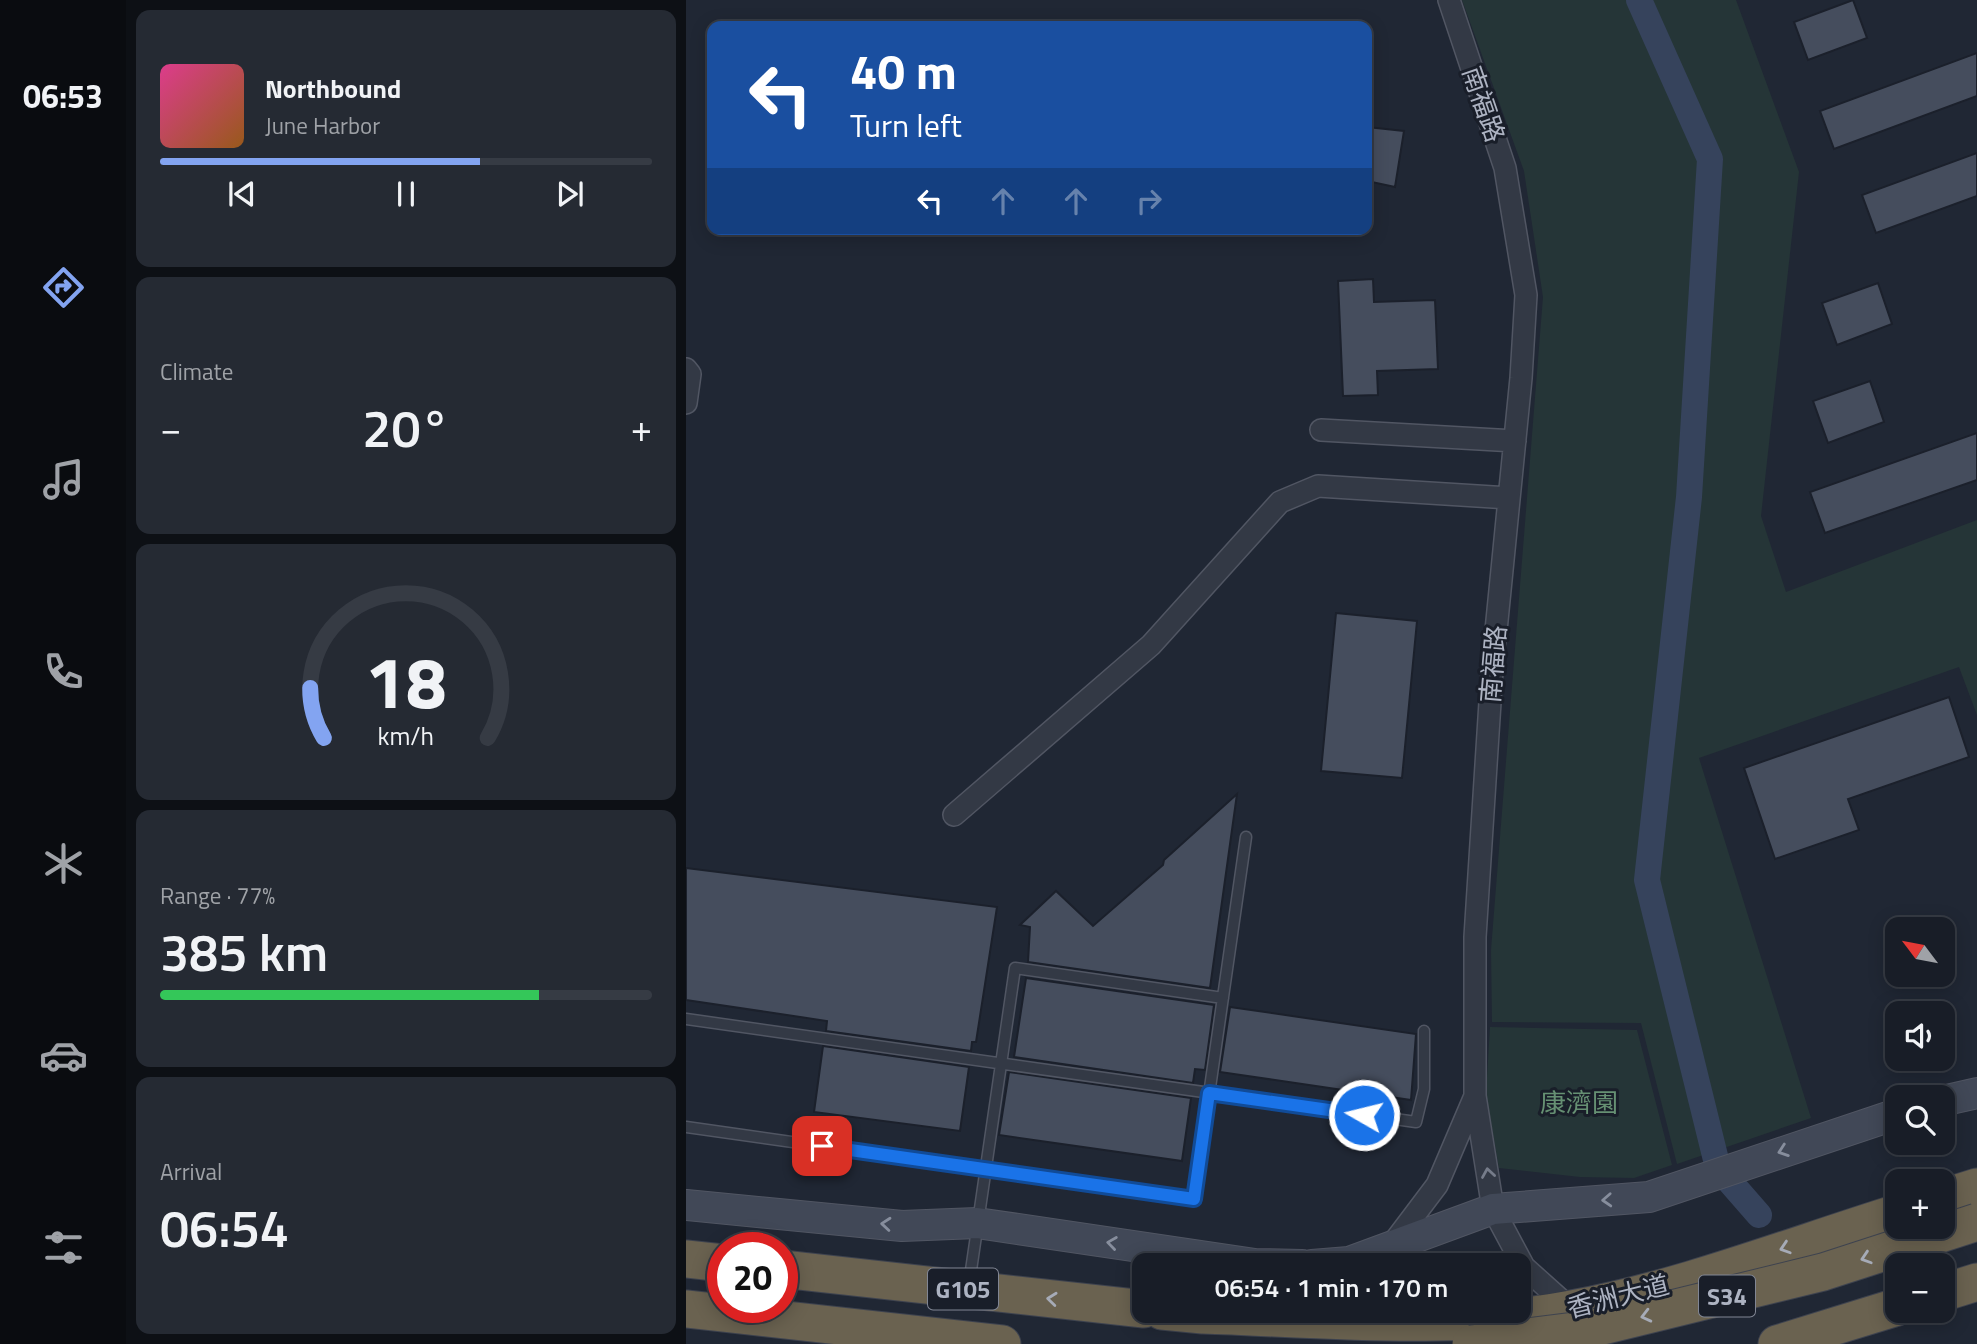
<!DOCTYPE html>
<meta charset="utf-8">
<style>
:root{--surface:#181d27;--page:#252a33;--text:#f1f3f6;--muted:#9fa2a7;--line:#363b44;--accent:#83a4f1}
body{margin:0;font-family:"Titillium Web","Noto Sans SC",sans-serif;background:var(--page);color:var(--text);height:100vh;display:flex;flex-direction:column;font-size:26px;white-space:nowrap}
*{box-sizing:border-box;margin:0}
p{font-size:23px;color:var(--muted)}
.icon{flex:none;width:38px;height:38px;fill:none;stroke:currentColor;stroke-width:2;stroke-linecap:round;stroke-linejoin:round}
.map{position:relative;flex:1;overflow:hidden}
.drawer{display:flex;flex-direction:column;gap:10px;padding:10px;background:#0d1015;width:560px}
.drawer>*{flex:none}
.top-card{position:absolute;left:21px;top:21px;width:665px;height:214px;border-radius:14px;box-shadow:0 4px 18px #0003,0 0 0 2px var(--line);background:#1a4fa0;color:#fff;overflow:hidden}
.needle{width:46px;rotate:302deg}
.buttons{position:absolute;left:1199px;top:917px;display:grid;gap:14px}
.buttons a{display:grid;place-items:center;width:70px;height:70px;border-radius:14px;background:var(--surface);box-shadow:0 4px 18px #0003,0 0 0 2px var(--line);font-size:35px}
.speed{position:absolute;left:21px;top:1232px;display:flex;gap:14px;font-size:35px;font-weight:700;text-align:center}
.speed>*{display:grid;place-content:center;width:91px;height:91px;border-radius:50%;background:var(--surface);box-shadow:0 4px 18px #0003,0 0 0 2px var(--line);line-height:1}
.speed .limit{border:10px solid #d22;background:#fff;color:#111}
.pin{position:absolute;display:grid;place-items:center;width:60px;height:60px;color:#fff;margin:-30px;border-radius:14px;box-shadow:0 4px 10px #0006}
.me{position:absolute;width:77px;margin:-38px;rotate:278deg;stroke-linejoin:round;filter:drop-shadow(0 0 5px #0008)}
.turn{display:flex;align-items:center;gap:24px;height:147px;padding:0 28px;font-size:32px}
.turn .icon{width:91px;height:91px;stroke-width:2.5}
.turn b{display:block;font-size:49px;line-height:60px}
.lanes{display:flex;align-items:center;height:66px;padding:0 28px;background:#0003;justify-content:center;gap:35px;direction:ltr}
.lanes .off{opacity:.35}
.big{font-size:52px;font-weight:600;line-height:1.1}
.drawer .card{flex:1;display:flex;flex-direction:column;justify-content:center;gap:10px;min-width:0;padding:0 24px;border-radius:14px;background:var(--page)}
.drawer .dial{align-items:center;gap:0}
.dial svg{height:182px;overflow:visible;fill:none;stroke:var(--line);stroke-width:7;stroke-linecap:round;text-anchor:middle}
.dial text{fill:var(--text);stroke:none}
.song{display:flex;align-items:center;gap:21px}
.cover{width:84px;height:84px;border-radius:10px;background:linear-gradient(135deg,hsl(330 70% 55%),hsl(30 70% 35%))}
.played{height:7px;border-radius:4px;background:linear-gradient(90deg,var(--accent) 65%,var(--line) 65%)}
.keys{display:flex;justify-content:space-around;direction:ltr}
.heat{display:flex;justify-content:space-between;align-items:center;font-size:38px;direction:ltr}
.charge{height:10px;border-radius:5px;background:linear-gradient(90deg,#34c759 77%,var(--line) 0)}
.trip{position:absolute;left:446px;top:1253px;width:399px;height:70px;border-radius:14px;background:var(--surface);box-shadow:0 4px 18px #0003,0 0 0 2px var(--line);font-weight:600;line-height:70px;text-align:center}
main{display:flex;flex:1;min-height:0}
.menu{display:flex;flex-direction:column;width:126px;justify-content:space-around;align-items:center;background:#0a0c10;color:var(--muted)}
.menu .icon{width:49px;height:49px}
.menu .selected{color:var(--accent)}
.menu b{font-size:32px;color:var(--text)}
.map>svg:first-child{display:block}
.green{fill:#253537}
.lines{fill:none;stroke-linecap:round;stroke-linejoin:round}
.canal{stroke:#36435c;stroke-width:26}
.building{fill:#454d5d;stroke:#1b202b;stroke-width:2}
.lane-casing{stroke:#515663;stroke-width:13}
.street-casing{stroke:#515663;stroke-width:24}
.secondary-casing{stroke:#515663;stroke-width:32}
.highway-casing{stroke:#3e434f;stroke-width:39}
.lane{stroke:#333945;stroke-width:10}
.street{stroke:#333945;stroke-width:21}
.secondary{stroke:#414857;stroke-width:30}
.highway{stroke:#6a6250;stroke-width:37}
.highway-bridge-casing{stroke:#3e434f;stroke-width:39;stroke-linecap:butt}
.highway-bridge{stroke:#6a6250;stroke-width:37}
.oneway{stroke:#878e9d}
.oneway2{stroke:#767c8a}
.oneway3{stroke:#a6abb7}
.route-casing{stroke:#114b97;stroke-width:18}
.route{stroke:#1a73e8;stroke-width:12}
.labels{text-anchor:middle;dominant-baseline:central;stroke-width:6;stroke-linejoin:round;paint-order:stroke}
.shield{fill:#191e29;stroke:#818694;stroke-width:2}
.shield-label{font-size:24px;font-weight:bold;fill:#adb3c2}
.street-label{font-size:26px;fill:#adb3c2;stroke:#191e29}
.park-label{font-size:26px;fill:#669073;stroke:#191e29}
</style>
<main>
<nav class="menu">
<b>06:53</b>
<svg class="icon selected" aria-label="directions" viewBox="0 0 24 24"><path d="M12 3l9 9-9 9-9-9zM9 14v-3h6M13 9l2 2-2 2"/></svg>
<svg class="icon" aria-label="music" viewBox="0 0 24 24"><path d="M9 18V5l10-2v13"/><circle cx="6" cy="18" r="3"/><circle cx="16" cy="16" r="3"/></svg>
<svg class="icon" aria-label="phone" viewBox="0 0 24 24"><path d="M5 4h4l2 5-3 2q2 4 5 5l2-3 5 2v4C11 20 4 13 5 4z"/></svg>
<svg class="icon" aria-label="climate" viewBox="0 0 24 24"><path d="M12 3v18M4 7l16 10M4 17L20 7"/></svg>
<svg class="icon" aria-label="car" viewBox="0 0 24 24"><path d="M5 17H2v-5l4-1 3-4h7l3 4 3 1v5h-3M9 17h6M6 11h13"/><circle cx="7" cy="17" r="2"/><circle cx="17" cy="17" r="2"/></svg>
<svg class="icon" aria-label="filters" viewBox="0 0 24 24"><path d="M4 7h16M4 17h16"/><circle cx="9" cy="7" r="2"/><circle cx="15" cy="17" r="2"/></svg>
</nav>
<section class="drawer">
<div class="card">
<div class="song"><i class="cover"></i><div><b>Northbound</b><p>June Harbor</p></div></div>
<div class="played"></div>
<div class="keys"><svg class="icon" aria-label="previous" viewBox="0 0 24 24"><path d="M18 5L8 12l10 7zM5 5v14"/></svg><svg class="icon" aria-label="pause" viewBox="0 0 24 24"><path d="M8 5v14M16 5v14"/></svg><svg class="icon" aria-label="next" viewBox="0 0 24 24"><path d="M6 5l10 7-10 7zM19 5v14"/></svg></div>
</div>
<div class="card"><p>Climate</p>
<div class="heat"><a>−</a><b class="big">20°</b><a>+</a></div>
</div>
<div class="card dial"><svg viewBox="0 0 100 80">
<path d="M14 69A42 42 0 1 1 86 69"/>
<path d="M14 69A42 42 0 0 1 8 47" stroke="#83a4f1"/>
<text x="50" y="56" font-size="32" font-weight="700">18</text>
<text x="50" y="72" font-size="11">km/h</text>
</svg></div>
<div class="card"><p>Range · 77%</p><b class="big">385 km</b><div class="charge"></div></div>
<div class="card"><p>Arrival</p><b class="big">06:54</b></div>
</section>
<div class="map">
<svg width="1291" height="1344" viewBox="0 0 1291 1344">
<rect width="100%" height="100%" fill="#202734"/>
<path class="green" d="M776,0H1050L1113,172L1075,516L1100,592L1291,520V715L1273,667L1013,758L1125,1118L991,1164L955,1023L806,1022L805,950L857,297L838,171Z
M804,1027L951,1030L986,1165L948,1178L894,1177L813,1168L800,1094Z"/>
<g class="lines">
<path class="canal" d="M953,0L1024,159L1003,497L961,880L1032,1168L1073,1215"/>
</g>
<path class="building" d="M1167,0L1181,38L1122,60L1108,22Z
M1291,53V96L1148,149L1134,111Z
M681,127L718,131L709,187L681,181Z
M1291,153V196L1190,233L1176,195Z
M687,279L688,302L749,300L752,369L691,371L692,395L657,396L652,281Z
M1192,283L1206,324L1151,345L1136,303Z
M1184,381L1198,422L1142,443L1127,401Z
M1291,433V480L1139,533L1124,492Z
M650,613L731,621L716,778L635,771Z
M1263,697L1283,757L1162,799L1173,830L1089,859L1058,768Z
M551,794L524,988L342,962L344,927L334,925L370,891L407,926L477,865L478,860Z
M0,868L311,907L290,1042H286L285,1051L140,1031L141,1021L0,1000Z
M340,978L528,1005L519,1070L509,1069L507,1083L328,1057Z
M544,1007L730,1034L725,1100L534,1072Z
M137,1046L283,1067L274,1131L128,1112Z
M323,1072L505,1098L496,1161L313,1135Z"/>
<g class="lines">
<defs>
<path id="lane" d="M0,1019L730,1122L738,1089V1031
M0,1127L508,1199L560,837
M283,1284L329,968L537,998"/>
<path id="street" d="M763,0L819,168L840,295L835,378L806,671L789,937V1096L807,1209L838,1267L886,1310
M0,369L4,374L0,403
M635,430L829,441
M268,815L465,645L594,502L632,486L823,498
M705,1246L751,1185L789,1096"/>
<path id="secondary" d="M1256,1101L1291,1093
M0,1205L216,1226L291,1223L569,1264L616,1265
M626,1265L663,1262L807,1209L963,1197L1211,1114"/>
<path id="highway" d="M1256,1198L1291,1187
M0,1259L37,1263
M96,1269L458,1309
M1256,1293L1291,1282
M0,1309L316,1344
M476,1311L517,1315C638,1319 766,1332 886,1309C995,1289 1105,1246 1211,1213
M1091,1344L1211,1307"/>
</defs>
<use href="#lane" class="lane-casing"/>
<use href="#street" class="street-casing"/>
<use href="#secondary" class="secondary-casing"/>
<use href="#highway" class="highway-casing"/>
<use href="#lane" class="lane"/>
<use href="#street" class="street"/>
<use href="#secondary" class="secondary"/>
<use href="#highway" class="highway"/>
<defs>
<path id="highway-bridge" d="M785,1344L904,1329L1137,1272L1291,1222"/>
</defs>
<use href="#highway-bridge" class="highway-bridge-casing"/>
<use href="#highway-bridge" class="highway-bridge"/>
</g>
<defs><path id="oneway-chevron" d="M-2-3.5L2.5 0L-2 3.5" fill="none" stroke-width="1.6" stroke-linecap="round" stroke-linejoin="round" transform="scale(1.75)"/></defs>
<g class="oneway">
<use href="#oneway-chevron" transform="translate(1097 1151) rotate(161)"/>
<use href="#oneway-chevron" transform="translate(921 1200) rotate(177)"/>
<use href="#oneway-chevron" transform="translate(200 1224) rotate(-175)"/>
<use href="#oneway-chevron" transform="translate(426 1243) rotate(-172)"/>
</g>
<use class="oneway2" href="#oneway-chevron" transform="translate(802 1173) rotate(-99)"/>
<g class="oneway3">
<use href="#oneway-chevron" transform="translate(1099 1248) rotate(162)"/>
<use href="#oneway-chevron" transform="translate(1180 1258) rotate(162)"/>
<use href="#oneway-chevron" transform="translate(366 1299) rotate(-174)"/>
<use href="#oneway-chevron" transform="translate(960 1316) rotate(166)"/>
</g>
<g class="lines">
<defs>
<path id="route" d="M136,1146L508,1199L523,1093L678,1115"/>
</defs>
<use href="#route" class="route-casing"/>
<use href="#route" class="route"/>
</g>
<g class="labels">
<g class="shield">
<rect x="242" y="1268.5" width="70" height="41" rx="5"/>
<rect x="1013" y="1275.5" width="56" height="41" rx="5"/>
</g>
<g class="shield-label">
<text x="277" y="1289">G105</text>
<text x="1041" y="1296">S34</text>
</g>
<g class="street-label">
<text transform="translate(798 104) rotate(71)">南福路</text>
<text transform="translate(807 664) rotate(-85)">南福路</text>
<text transform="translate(932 1296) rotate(-14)">香洲大道</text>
</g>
<g class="park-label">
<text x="893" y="1102">康濟園</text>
</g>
</g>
</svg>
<div class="buttons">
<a><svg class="needle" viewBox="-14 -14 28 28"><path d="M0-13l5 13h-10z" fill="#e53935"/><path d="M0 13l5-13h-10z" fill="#9fa2a7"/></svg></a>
<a><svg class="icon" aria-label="sound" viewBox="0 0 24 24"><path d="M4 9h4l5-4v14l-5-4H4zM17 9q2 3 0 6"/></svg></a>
<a><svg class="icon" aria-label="search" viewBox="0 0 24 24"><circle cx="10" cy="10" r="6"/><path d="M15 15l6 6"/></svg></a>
<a>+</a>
<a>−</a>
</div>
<div class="speed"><div class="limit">20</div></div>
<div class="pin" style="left:136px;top:1146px;background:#d93025"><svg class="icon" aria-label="arrive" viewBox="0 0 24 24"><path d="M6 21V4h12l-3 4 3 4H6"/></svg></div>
<svg class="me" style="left:678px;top:1115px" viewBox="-20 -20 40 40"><circle r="17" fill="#1a73e8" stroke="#fff" stroke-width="3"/><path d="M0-11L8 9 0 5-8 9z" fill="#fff"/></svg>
<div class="trip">06:54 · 1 min · 170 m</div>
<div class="top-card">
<div class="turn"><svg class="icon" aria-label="left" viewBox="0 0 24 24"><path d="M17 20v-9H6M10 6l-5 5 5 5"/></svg><div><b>40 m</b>Turn left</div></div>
<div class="lanes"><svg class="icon" aria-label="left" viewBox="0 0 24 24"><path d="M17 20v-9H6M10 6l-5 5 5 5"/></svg><svg class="icon off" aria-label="ahead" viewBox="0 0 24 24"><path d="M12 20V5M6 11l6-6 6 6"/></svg><svg class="icon off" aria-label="ahead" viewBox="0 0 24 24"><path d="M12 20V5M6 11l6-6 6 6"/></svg><svg class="icon off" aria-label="right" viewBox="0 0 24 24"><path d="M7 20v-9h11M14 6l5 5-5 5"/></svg></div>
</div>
</div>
</main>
